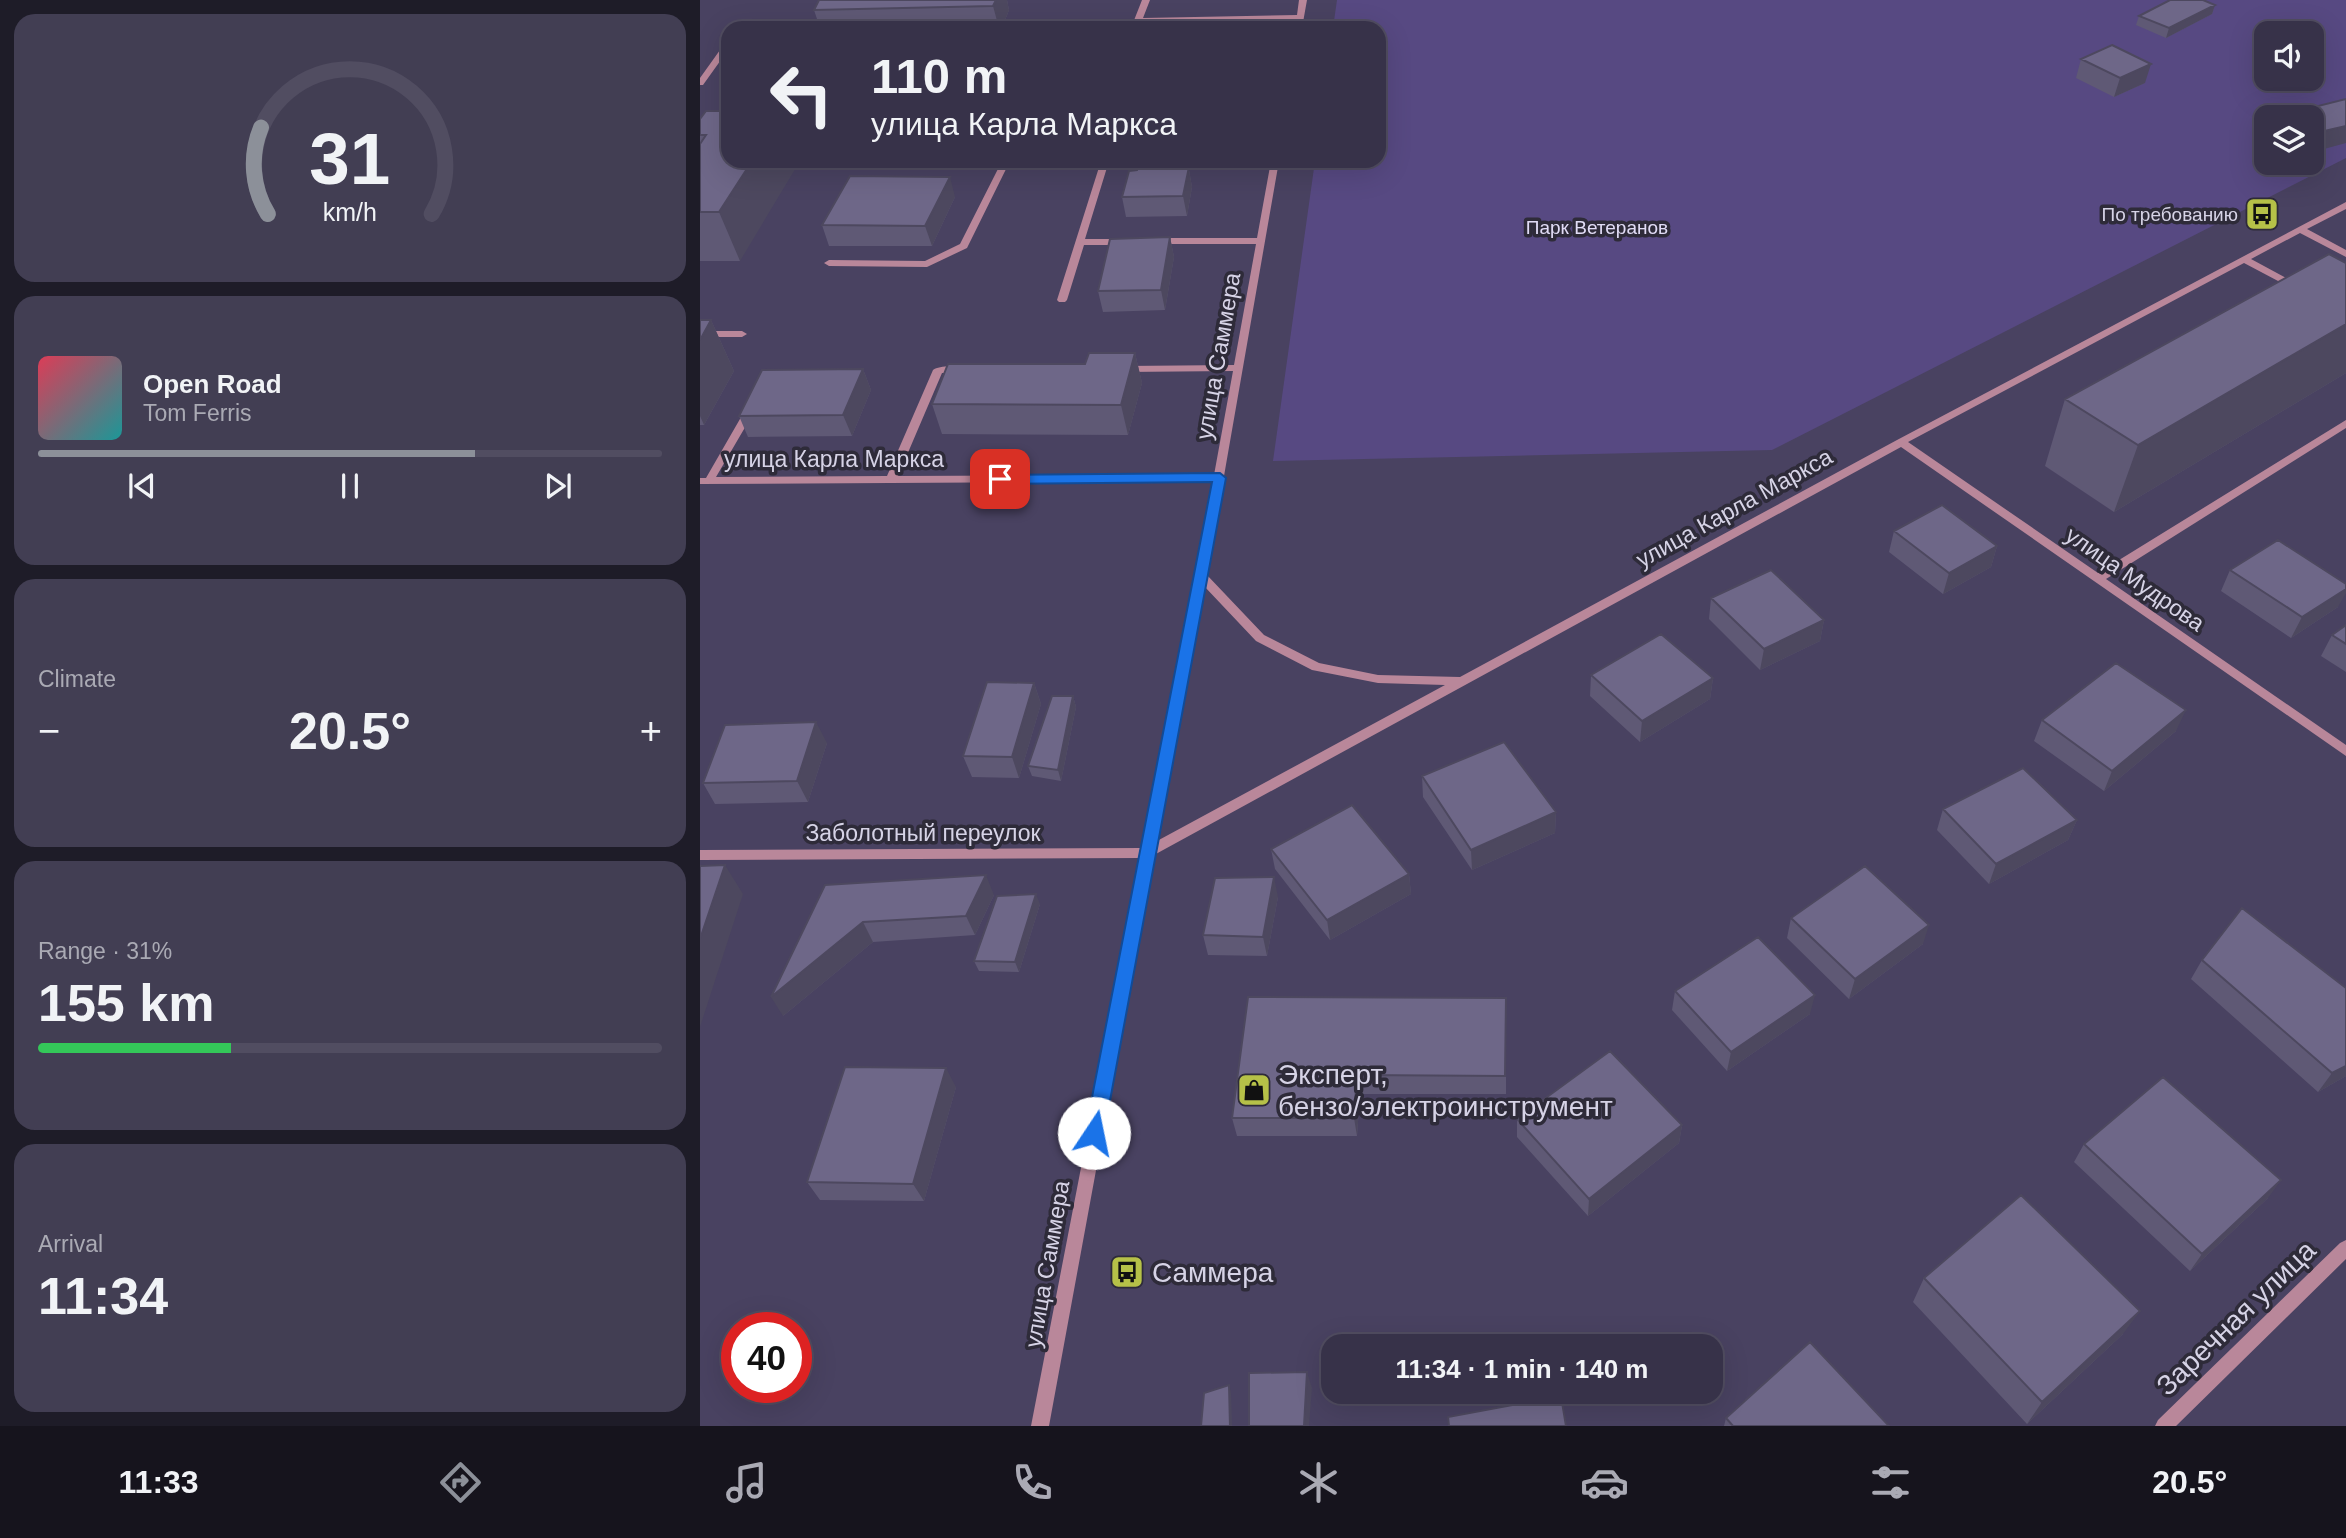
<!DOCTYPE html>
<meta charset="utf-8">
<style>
:root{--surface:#373249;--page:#423e53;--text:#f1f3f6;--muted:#aaaab4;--line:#514d61;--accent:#8c9099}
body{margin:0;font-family:Helvetica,sans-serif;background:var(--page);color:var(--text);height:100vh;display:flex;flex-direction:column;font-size:26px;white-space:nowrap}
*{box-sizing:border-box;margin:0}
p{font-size:23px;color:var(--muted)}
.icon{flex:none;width:38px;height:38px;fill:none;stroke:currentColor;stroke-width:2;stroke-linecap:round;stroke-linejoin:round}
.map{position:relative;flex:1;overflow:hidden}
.side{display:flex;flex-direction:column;gap:14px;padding:14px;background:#1e1c28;width:700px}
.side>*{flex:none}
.banner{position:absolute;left:21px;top:21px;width:665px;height:147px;border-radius:21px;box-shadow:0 7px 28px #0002,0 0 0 2px var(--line);background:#373249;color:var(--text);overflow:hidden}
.fabs{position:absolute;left:1554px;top:21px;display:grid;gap:14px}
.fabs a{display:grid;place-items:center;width:70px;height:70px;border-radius:14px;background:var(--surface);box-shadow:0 7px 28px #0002,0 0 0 2px var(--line);font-size:35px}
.speed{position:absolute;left:21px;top:1312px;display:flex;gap:14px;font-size:35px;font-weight:700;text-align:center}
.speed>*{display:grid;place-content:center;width:91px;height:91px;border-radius:50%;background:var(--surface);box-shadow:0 7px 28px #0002,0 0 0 2px var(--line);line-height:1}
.speed .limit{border:10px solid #d22;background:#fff;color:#111}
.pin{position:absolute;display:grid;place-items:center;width:60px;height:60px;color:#fff;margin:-30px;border-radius:14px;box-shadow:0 4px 10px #0006}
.me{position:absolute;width:77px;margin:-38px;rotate:11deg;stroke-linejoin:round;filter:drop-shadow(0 0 5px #0008)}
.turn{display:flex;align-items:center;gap:24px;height:147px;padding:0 35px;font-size:32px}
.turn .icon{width:91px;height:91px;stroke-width:2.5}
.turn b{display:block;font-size:49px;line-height:60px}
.big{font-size:52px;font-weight:700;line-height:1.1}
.side .widget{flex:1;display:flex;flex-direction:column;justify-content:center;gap:10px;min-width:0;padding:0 24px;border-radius:21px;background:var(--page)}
.side .dial{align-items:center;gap:0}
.dial svg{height:182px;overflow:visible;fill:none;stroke:var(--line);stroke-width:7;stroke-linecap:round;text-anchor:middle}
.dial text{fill:var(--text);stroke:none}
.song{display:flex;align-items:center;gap:21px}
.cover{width:84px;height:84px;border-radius:10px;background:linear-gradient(135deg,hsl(350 70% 55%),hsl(180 70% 35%))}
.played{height:7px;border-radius:4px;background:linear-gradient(90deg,var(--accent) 70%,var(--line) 70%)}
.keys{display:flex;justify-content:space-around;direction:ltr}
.heat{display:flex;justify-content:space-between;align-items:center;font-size:38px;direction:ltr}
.charge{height:10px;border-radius:5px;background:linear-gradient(90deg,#34c759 31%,var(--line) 0)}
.trip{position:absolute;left:621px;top:1334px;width:402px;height:70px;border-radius:21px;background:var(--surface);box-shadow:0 7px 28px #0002,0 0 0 2px var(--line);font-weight:700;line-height:70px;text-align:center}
.tab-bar{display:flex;height:112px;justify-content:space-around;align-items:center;background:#16141d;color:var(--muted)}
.tab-bar .icon{width:49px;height:49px}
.tab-bar .selected{color:var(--accent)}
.tab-bar b{font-size:32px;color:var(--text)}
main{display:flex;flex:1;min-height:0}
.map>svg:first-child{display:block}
.green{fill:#574982;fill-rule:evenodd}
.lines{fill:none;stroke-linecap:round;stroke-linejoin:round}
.minor{fill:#b9879a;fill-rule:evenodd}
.wall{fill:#5f5975}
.shaded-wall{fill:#4d485f}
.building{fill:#6e6788;stroke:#4d485f;stroke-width:2}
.route{fill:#1a73e8;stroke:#114b97;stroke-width:2}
.labels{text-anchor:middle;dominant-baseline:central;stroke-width:7;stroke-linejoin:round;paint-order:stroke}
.far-poi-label{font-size:19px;fill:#d6d3e6;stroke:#2e2b39;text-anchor:end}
.far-park-label{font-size:19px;fill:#e1dcf6;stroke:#2e2b39}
.street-label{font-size:23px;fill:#d6d3e6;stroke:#2e2b39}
.near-poi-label{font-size:28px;fill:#d6d3e6;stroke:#2e2b39;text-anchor:start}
.near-street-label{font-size:28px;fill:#d6d3e6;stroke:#2e2b39}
</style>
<main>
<section class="side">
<div class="widget dial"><svg viewBox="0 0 100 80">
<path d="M14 69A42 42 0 1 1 86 69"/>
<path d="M14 69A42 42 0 0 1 11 31" stroke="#8c9099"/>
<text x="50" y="56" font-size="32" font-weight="700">31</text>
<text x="50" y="72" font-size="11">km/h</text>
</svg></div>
<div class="widget">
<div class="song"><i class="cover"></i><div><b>Open Road</b><p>Tom Ferris</p></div></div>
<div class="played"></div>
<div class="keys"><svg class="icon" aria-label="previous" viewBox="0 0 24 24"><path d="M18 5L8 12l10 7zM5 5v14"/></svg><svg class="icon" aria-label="pause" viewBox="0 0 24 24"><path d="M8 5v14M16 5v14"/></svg><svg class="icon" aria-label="next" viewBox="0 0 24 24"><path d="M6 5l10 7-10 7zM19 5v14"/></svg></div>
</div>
<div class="widget"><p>Climate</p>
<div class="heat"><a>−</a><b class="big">20.5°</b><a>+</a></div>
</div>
<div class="widget"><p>Range · 31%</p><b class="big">155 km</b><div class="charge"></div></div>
<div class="widget"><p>Arrival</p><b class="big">11:34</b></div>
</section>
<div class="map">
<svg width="1646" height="1426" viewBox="0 0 1646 1426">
<rect width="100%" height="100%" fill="#494261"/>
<path class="green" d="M637,0H1646V158L1072,450L573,461L615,161H679V28H633ZM1566,33H1612V79H1566ZM1566,117H1612V163H1566Z"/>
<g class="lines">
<path class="minor" d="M442,0H450L443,18L597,15L599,0H607L602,28H594L596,19L441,22L439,28H431Z
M25,43H28V50L3,85H0V78Z
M302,161H310L267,248L227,267L129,266L124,263L129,260L225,261L260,244Z
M401,161H409L385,239H424L429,242L424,245H384L367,300L365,302H359L357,300Z
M571,161H579L524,476L525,478L506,574L564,635L619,663L678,675L760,677L1197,440L1646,202V209L1607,229L1646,250V257L1600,233L1551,259L1599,285V289H1593L1544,263L1208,442L1398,573L1646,420V428L1406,579L1646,745V756L1201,447L454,855L349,1426H331L441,858L0,860V850L443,848L512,481L0,484V478H6L44,412L49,409L54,412L16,477L187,476L233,370C240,365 260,365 267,370L262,373H242L198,476L514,475L533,371L424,372L419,369L424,366L534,365L556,244H456L451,241L456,238H557ZM504,586L556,641L612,670L678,683L745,685L457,841Z
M0,331H42L47,334L42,337H0Z
M1646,1240V1259L1476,1426H1455L1458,1420L1640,1243Z"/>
</g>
<path class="wall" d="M119,0H307L309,10L302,28H120L114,10Z
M1515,5L1512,14L1466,38L1436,25L1439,16Z
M1381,59L1445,83L1414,97L1376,78Z
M1646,99L1613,152L1612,117H1589L1590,113Z
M28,111L40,261H0V119Z
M439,161H498L497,164H491L489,170L492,187L487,216L426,217L422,197L437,170Z
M255,197L232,246H129L122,225Z
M470,237L474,257L465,310L403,312L398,291Z
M1646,263V373L1414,512L1345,466L1365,399Z
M0,320H11L34,371L4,425H0Z
M435,353L442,383L428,435L242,434L232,404Z
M163,369L171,390L152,436L48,437L39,416Z
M1194,531L1297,546L1291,567L1243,594L1189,552Z
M1530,570L1638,607L1591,638L1521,591Z
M1011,598L1124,620L1120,641L1060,670L1009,619Z
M1646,625V672L1621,656L1632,635Z
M891,675L1013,678L1010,699L940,742L890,696Z
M334,683L341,704L319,778L272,777L263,756Z
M373,696L376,707L361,781L332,776L328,766Z
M1342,720L1476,731L1404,791L1334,741Z
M127,743L108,802L15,804L3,783Z
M722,776L856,812L855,833L772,870L723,797Z
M1243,809L1377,820L1368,840L1289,884L1237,830Z
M571,849L709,874L711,894L630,940L575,869Z
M125,885L294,895L275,935L173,942L83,1016Z
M578,897L567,956L508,955L503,935Z
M340,904L319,972L279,971L274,961Z
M1091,918L1223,944L1149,999L1087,938Z
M1502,960L1646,1076L1618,1092L1491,979Z
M975,991L1110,1014L1027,1071L972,1010Z
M806,998V1094H660L657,1136H537L532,1118Z
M256,1087L224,1201L120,1200L107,1182Z
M817,1119L982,1125L979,1143L888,1216L817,1137Z
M1384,1144L1568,1198L1490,1271L1374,1162Z
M1224,1278L1423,1334L1327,1424L1213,1302Z
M1026,1418L1189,1426H1024Z"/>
<path class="shaded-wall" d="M296,0H307L309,10L302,28H299L293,6Z
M1515,5L1512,14L1466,38L1469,28Z
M1451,64L1445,83L1414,97L1420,78Z
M1646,126V143L1613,152L1620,132Z
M52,161H100L40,261L19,212Z
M484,161H490L489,170L492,187L487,216L483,196V168Z
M250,177L255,197L232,246L225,226Z
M470,237L474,257L465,310L461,290Z
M11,320L34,371L4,425L0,416V340Z
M1646,324V373L1414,512L1438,445Z
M435,353L442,383L428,435L421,405Z
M163,369L171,390L152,436L143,415Z
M1297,546L1291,567L1243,594L1249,573Z
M1646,589V593L1638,607L1591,638L1602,617Z
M1124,620L1120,641L1060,670L1064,649Z
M1013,678L1010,699L940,742L942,721Z
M334,683L341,704L319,778L312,757Z
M373,696L376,707L361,781L358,770Z
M1486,710L1476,731L1404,791L1412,771Z
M116,722L127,743L108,802L97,781Z
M856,812L855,833L772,870L771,850Z
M1377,820L1368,840L1289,884L1296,864Z
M25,865L43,894L0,1027V939Z
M709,874L711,894L630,940L627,920Z
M286,875L294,895L275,935L266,916Z
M574,877L578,897L567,956L563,937Z
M336,894L340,904L319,972L315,962Z
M163,922L173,942L83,1016L71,997Z
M1229,925L1223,944L1149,999L1155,979Z
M1115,995L1110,1014L1027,1071L1031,1052Z
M1646,1066V1076L1618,1092L1632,1073Z
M246,1068L256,1087L224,1201L213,1184Z
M657,1075L660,1094L657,1136L654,1118Z
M982,1125L979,1143L888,1216L889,1199Z
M1581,1180L1568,1198L1490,1271L1502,1254Z
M1440,1311L1423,1334L1327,1424L1342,1402Z
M607,1372L612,1388L609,1426H604Z
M529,1385L531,1393L532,1426H530Z"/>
<path class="building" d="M119,0H296L293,6L114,10Z
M1470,0H1503L1515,5L1469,28L1439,16Z
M520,20L519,28H466L468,21Z
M1412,45L1451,64L1420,78L1381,59Z
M1646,99V126L1620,132L1612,127V117H1597L1590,113Z
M6,111H28V161H52L19,212H0V144L6,135H0V119Z
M440,161H484L483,168L489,167L483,196L422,197L429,171L437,170Z
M150,176L250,177L225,226L122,225Z
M470,237L461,290L398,291L410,239Z
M1629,254L1646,263V324L1438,445L1365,399Z
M0,320H11L0,340Z
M389,353H435L421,405L232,404L248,364H385Z
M163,369L143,415L39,416L62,370Z
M1242,505L1297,546L1249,573L1194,531Z
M1578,540L1646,584V589L1602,617L1530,570Z
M1071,570L1124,620L1064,649L1011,598Z
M1646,625V644L1632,635Z
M961,634L1013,678L942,721L891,675Z
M1416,663L1486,710L1412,771L1342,720Z
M287,682L334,683L312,757L263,756Z
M352,696H373L358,770L328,766Z
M116,722L97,781L3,783L25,725Z
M804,742L856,812L771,850L722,776Z
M1323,768L1377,820L1296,864L1243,809Z
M652,805L709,874L627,920L571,849Z
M25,865L0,939V866Z
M1165,866L1229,925L1155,979L1091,918Z
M286,875L266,916L163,922L71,997L125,885Z
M574,877L563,937L503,935L515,878Z
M336,894L315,962L274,961L297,896Z
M1542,908L1646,988V1066L1632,1073L1502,960Z
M1058,937L1115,995L1031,1052L975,991Z
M548,997L806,998L805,1076L657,1075L654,1118H532Z
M910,1051L982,1125L889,1199L817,1119Z
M145,1067L246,1068L213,1184L107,1182Z
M1463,1077L1581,1180L1502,1254L1384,1144Z
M1321,1195L1440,1311L1342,1402L1224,1278Z
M1110,1342L1189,1426H1033L1026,1418Z
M607,1372L604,1426H549V1373Z
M529,1385L530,1426H501L504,1393Z
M861,1396L866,1426H749L748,1417Z"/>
<path class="route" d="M520,473L526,478L404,1133L401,1139L394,1142L388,1139L385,1133L512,482L300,484L294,479L300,475Z"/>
<defs>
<symbol id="bus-square" viewBox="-11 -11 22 22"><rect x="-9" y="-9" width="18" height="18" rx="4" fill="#b6c148" stroke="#2e2b39"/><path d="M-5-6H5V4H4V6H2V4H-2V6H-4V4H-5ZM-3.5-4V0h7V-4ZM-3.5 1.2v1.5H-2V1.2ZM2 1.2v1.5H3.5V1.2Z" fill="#111"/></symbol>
<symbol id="shop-square" viewBox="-11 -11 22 22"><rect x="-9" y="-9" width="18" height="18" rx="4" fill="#b6c148" stroke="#2e2b39"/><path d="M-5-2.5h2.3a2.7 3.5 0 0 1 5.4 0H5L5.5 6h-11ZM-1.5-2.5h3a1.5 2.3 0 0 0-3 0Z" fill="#111"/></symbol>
</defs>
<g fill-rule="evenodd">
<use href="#bus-square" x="1543" y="195" width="38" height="38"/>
<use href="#shop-square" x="535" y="1071" width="38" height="38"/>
<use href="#bus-square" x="408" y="1253" width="38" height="38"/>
</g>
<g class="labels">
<g class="far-poi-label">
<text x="1538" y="214">По требованию</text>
</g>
<g class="far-park-label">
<text x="897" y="227">Парк Ветеранов</text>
</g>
<g class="street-label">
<text transform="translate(518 356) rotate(-80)">улица Саммера</text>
<text x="134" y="459">улица Карла Маркса</text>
<text transform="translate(1034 508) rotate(-29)">улица Карла Маркса</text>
<text transform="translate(1435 579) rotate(35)">улица Мудрова</text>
<text x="223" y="833">Заболотный переулок</text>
<text transform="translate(347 1264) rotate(-80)">улица Саммера</text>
</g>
<g class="near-poi-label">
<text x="578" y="1074">Эксперт,<tspan x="578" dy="32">бензо/электроинструмент</tspan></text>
<text x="452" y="1272">Саммера</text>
</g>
<g class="near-street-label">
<text transform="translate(1536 1318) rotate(-44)">Заречная улица</text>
</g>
</g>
</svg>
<div class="fabs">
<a><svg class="icon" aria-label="sound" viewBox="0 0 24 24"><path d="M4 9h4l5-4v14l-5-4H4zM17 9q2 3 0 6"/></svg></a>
<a><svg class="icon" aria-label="layers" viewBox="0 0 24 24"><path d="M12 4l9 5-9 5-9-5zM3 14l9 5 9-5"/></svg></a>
</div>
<div class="speed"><div class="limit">40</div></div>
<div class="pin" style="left:300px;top:479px;background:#d93025"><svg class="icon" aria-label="arrive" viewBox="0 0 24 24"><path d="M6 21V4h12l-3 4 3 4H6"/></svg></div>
<svg class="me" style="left:394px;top:1133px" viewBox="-20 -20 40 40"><circle r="19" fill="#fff"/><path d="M0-13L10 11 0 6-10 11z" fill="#1a73e8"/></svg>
<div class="trip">11:34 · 1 min · 140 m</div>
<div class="banner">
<div class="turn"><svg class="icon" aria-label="left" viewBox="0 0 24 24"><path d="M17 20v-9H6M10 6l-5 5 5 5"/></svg><div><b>110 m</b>улица Карла Маркса</div></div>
</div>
</div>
</main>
<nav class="tab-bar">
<b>11:33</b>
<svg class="icon selected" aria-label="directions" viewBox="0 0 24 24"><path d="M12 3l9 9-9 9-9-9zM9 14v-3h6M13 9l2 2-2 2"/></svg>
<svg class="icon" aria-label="music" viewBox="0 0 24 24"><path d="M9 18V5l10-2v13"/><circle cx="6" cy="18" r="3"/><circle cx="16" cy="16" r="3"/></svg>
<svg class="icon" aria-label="phone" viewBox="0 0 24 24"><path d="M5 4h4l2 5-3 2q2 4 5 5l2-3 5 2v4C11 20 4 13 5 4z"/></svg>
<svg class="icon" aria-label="climate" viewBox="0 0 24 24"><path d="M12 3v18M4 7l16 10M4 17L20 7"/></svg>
<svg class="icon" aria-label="car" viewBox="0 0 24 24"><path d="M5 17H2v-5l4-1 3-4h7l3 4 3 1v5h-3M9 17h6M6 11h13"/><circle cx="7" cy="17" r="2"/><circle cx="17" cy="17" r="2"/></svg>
<svg class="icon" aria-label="filters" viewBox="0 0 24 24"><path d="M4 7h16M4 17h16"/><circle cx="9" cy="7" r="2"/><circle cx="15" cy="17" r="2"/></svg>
<b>20.5°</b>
</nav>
